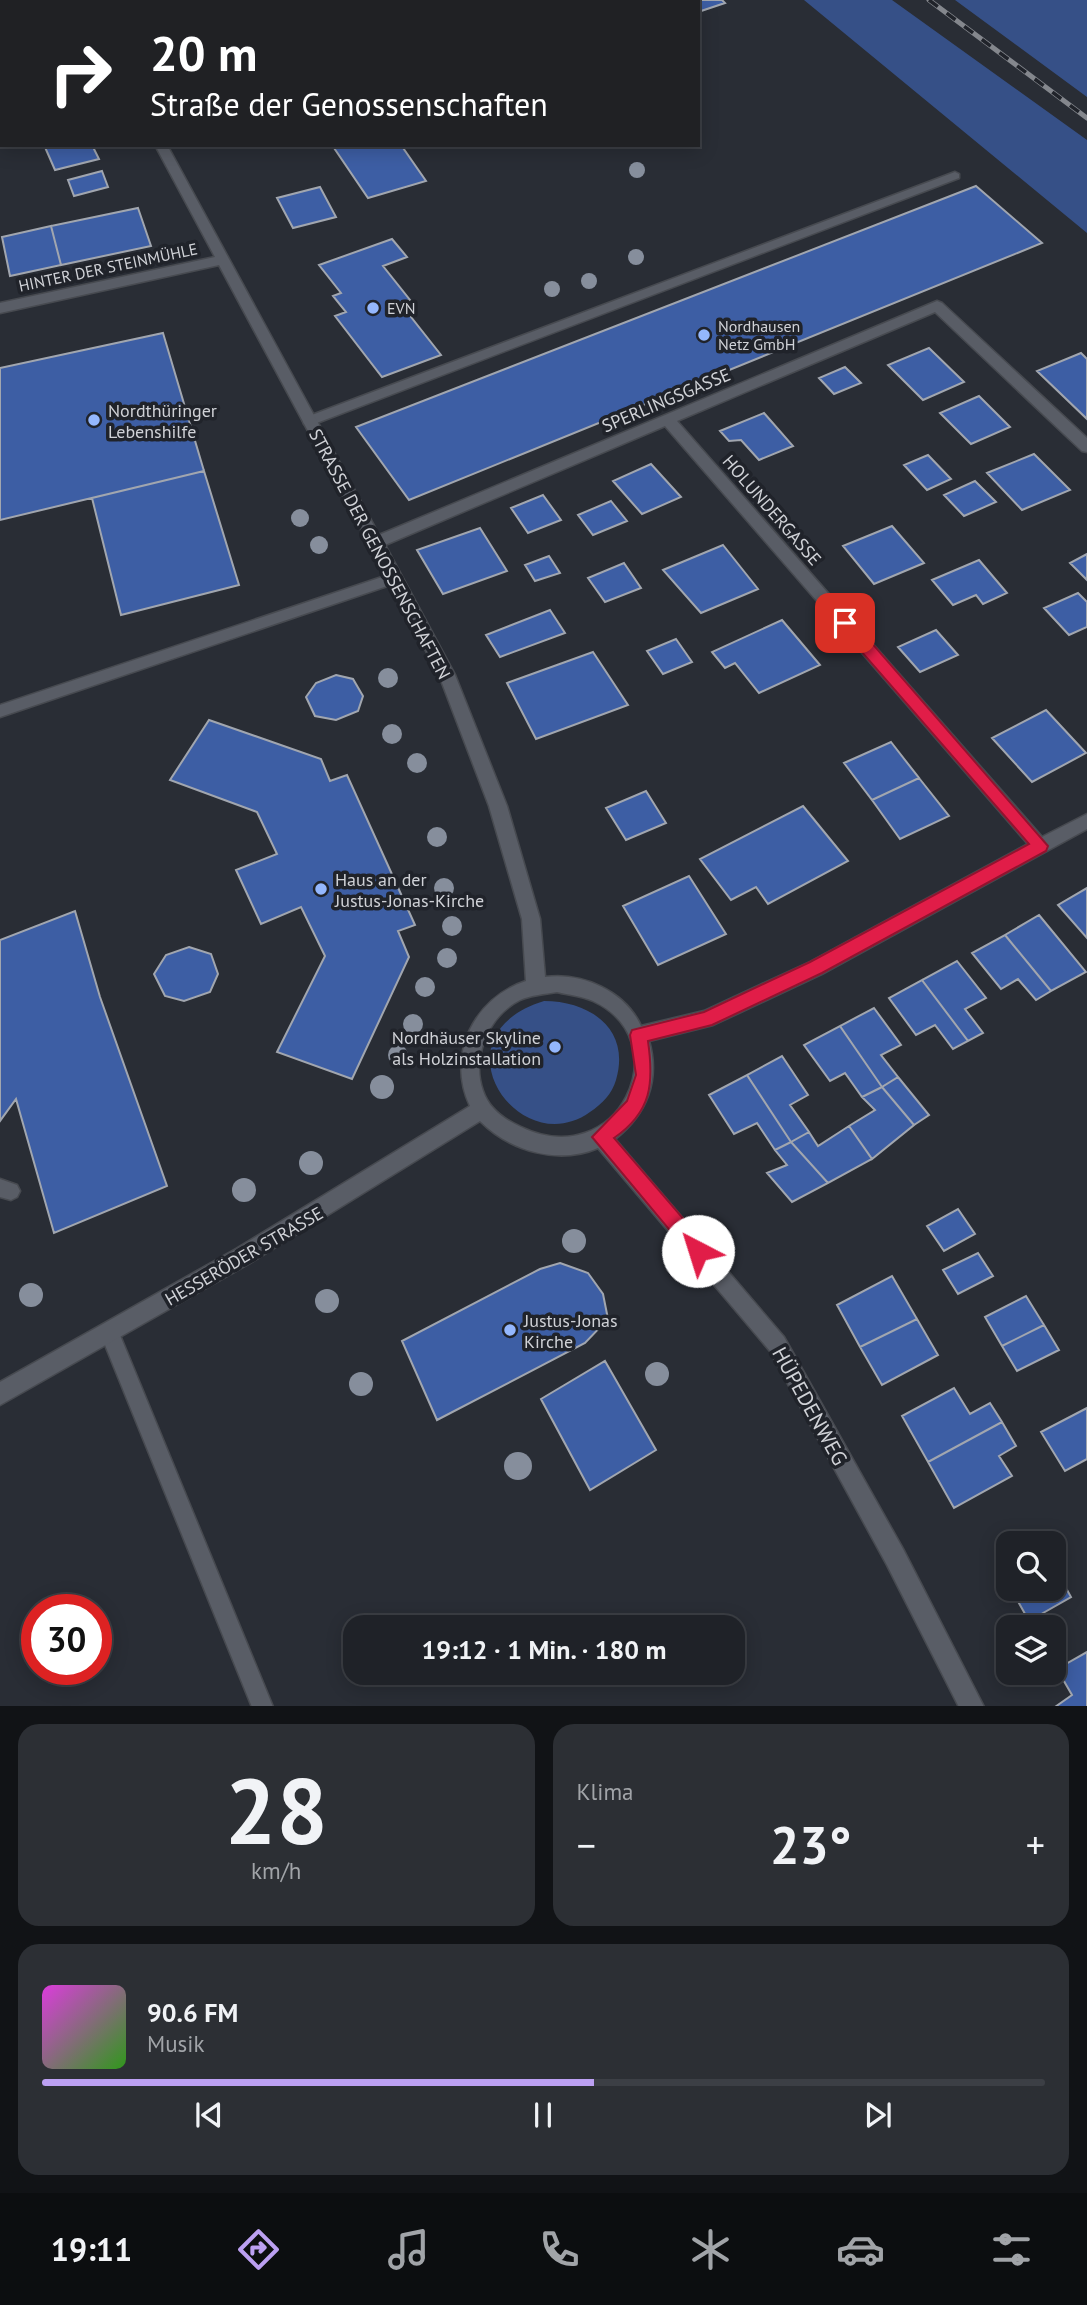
<!DOCTYPE html>
<html lang="de">
<meta charset="utf-8">
<style>
:root{--surface:#1f2228;--page:#2c2f34;--text:#f1f3f6;--muted:#a1a4a8;--line:#3c3f45;--accent:#bca0f2}
body{margin:0;font-family:"PT Sans",sans-serif;background:var(--page);color:var(--text);height:100vh;display:flex;flex-direction:column;font-size:26px;white-space:nowrap}
*{box-sizing:border-box;margin:0}
p{font-size:23px;color:var(--muted)}
.icon{flex:none;width:38px;height:38px;fill:none;stroke:currentColor;stroke-width:2;stroke-linecap:round;stroke-linejoin:round}
.map{position:relative;height:1706px;overflow:hidden}
.drawer{display:flex;flex-direction:column;gap:18px;padding:18px;background:#111316;flex:1}
.drawer>*{flex:none}
.top-card{position:absolute;left:0px;top:0px;width:700px;height:147px;box-shadow:0 4px 18px #0003,0 0 0 2px var(--line);background:#202124;color:#fff;overflow:hidden}
.buttons{position:absolute;left:996px;top:1531px;display:grid;gap:14px}
.buttons a{display:grid;place-items:center;width:70px;height:70px;border-radius:14px;background:var(--surface);box-shadow:0 4px 18px #0003,0 0 0 2px var(--line);font-size:35px}
.speed{position:absolute;left:21px;top:1594px;display:flex;gap:14px;font-size:35px;font-weight:700;text-align:center}
.speed>*{display:grid;place-content:center;width:91px;height:91px;border-radius:50%;background:var(--surface);box-shadow:0 4px 18px #0003,0 0 0 2px var(--line);line-height:1}
.speed .limit{border:10px solid #d22;background:#fff;color:#111}
.pin{position:absolute;display:grid;place-items:center;width:60px;height:60px;color:#fff;margin:-30px;border-radius:14px;box-shadow:0 4px 10px #0006}
.me{position:absolute;width:77px;margin:-38px;rotate:320deg;stroke-linejoin:round;filter:drop-shadow(0 0 5px #0008)}
.turn{display:flex;align-items:center;gap:24px;height:147px;padding:0 35px;font-size:32px}
.turn .icon{width:91px;height:91px;stroke-width:2.5}
.turn b{display:block;font-size:49px;line-height:60px}
.big{font-size:52px;font-weight:700;line-height:1.1}
.drawer .card{flex:1;display:flex;flex-direction:column;justify-content:center;gap:10px;min-width:0;padding:0 24px;border-radius:21px;background:var(--page)}
.drawer .dial{align-items:center;gap:0}
.dial b{font-size:91px;line-height:1}
.song{display:flex;align-items:center;gap:21px}
.cover{width:84px;height:84px;border-radius:10px;background:linear-gradient(135deg,hsl(300 70% 55%),hsl(110 70% 35%))}
.played{height:7px;border-radius:4px;background:linear-gradient(90deg,var(--accent) 55%,var(--line) 55%)}
.keys{display:flex;justify-content:space-around;direction:ltr}
.heat{display:flex;justify-content:space-between;align-items:center;font-size:38px;direction:ltr}
.drawer .tiles{flex:1;display:grid;gap:18px;grid-template-columns:1fr 1fr}
.card:last-child{grid-column:span 2}
.trip{position:absolute;left:343px;top:1615px;width:402px;height:70px;border-radius:21px;background:var(--surface);box-shadow:0 4px 18px #0003,0 0 0 2px var(--line);font-weight:700;line-height:70px;text-align:center}
.menu{display:flex;height:112px;justify-content:space-around;align-items:center;background:#0c0e10;color:var(--muted)}
.menu .icon{width:49px;height:49px}
.menu .selected{color:var(--accent)}
.menu b{font-size:32px;color:var(--text)}
.map>svg:first-child{display:block}
.green{fill:#365087}
.building{fill:#3d5ea4;stroke:#a1a6af;stroke-width:2}
.lines{fill:none;stroke-linecap:round;stroke-linejoin:round}
.service-casing{stroke:#474a50;stroke-width:3}
.minor-casing{stroke:#474a50;stroke-width:3}
.service{fill:#595d66;fill-rule:evenodd}
.minor{fill:#595d66;fill-rule:evenodd}
.rail-casing{stroke:#84878d;stroke-width:5}
.rail{stroke:#20232a;stroke-width:3.5;stroke-dasharray:11;stroke-linecap:butt}
.tree{fill:#868e9c}
.route{fill:#e11d48;stroke:#92132f;stroke-width:2}
.poi-dot{fill:#94b7fd;stroke:#20232a;stroke-width:2.5}
.labels{text-anchor:middle;dominant-baseline:central;stroke-width:7;stroke-linejoin:round;paint-order:stroke}
.far-street-label{font-size:16px;fill:#d0d2d7;stroke:#20232a}
.far-poi-label{font-size:16px;fill:#d0d2d7;stroke:#20232a;text-anchor:start}
.street-label{font-size:18px;fill:#d0d2d7;stroke:#20232a}
.poi-label{font-size:18px;fill:#d0d2d7;stroke:#20232a;text-anchor:start}
.near-street-label{font-size:21px;fill:#d0d2d7;stroke:#20232a}
</style>
<div class="map">
<svg width="1087" height="1707" viewBox="0 0 1087 1707">
<rect width="100%" height="100%" fill="#292d35"/>
<path class="green" d="M804,0H892L1087,140V233Z
M955,0H1087V97Z
M544,1001C590,1001 631,1029 616,1080C612,1094 602,1104 590,1112C519,1163 431,1036 544,1001Z"/>
<path class="building" d="M0,0L40,2H2L0,42Z
M602,0H722L725,3L698,12V2Z
M44,145H92L99,159L55,170Z
M332,145H401L426,181L368,198Z
M102,171L108,187L74,196L68,180Z
M976,186L1042,243L409,500L356,427Z
M320,187L336,217L293,228L277,198Z
M138,208L151,246L61,265L51,226Z
M51,226L61,265L10,276L2,237Z
M392,239L407,257L383,266L410,300L400,303L441,355L382,377L335,316L346,312L333,296L341,293L319,265Z
M163,333L204,471L0,520V368Z
M929,348L964,382L923,400L888,365Z
M1081,353L1087,359V419L1037,371Z
M845,367L861,383L834,394L819,378Z
M979,396L1010,427L971,444L940,413Z
M764,413L793,446L759,460L741,440L729,441L720,431Z
M1034,454L1070,490L1022,510L987,473Z
M928,455L951,479L927,490L904,465Z
M651,464L681,497L642,514L613,481Z
M204,471L239,585L121,615L92,498Z
M975,481L996,502L964,516L944,495Z
M543,495L561,520L528,533L511,508Z
M611,501L627,521L593,535L578,515Z
M892,526L924,563L874,584L843,546Z
M480,528L507,571L443,594L417,550Z
M723,545L758,589L701,613L663,570Z
M1087,554V580L1070,563Z
M549,556L560,573L535,581L525,565Z
M979,560L1007,593L983,604L976,595L953,605L932,580Z
M624,563L641,588L605,602L588,578Z
M1078,593L1087,602V627L1069,635L1044,608Z
M550,610L565,633L500,657L486,635Z
M782,620L820,665L759,693L735,663L725,668L712,652Z
M936,630L958,655L920,672L898,647Z
M676,639L692,662L663,674L647,651Z
M593,652L628,705L536,739L507,683Z
M336,675L353,679L363,696L358,711L336,720L315,716L306,697L316,683Z
M1046,710L1086,753L1032,782L992,738Z
M209,720L321,759L330,781L347,775L415,925L398,931L409,957L352,1079L277,1052L325,956L301,907L261,924L236,870L277,854L257,812L170,780Z
M891,742L919,778L872,800L844,763Z
M919,778L949,816L900,839L872,800Z
M646,791L666,823L626,840L606,808Z
M803,806L848,861L768,904L756,887L731,900L700,859Z
M689,876L726,934L658,965L623,906Z
M1087,888V938L1058,905Z
M75,911L100,997L167,1186L54,1233L16,1099L0,1121V940Z
M1039,915L1086,972L1051,991L1005,935Z
M1005,935L1051,991L1036,1000L1018,979L1001,989L972,953Z
M189,947L211,954L218,974L210,992L184,1001L165,996L154,974L166,955Z
M957,961L986,998L965,1009L983,1033L968,1041L922,980Z
M922,980L968,1041L953,1049L935,1025L916,1035L889,998Z
M874,1008L901,1045L881,1055L898,1077L882,1087L840,1026Z
M840,1026L882,1087L862,1097L845,1073L830,1081L804,1045Z
M782,1056L808,1095L790,1105L809,1132L791,1142L747,1075Z
M747,1075L791,1142L775,1150L757,1123L734,1134L709,1095Z
M898,1077L929,1115L914,1125L882,1087Z
M882,1087L914,1125L872,1159L849,1126L875,1110L862,1097Z
M849,1126L872,1159L828,1183L791,1142L809,1132L818,1146Z
M791,1142L828,1183L792,1202L767,1173L787,1165L775,1150Z
M958,1209L975,1234L944,1251L927,1226Z
M978,1253L993,1276L958,1294L943,1270Z
M560,1263L588,1273L603,1294L608,1319L585,1343L437,1420L402,1341L540,1269Z
M892,1276L917,1319L860,1347L837,1305Z
M1026,1296L1044,1325L1002,1346L985,1317Z
M917,1319L938,1355L882,1385L860,1347Z
M1044,1325L1059,1350L1017,1371L1002,1346Z
M605,1361L656,1450L590,1490L541,1399Z
M954,1388L970,1414L990,1403L1002,1422L928,1462L902,1416Z
M1087,1408V1459L1065,1471L1041,1432Z
M1002,1422L1016,1446L999,1456L1012,1476L954,1508L928,1462Z
M1054,1566L1071,1597L1029,1621L1011,1589H1054Z
M1087,1652V1707H1055L1072,1695L1057,1669Z"/>
<g class="lines">
<defs>
<path id="service" d="M465,0H480L464,2Z
M0,50H2L0,57Z
M955,172L959,174V178L314,424H304L303,421L304,418Z
M394,573L401,578L399,582L0,717V705Z
M0,1179L17,1185L20,1191L17,1197L11,1200L0,1197Z
M110,1326L117,1328L273,1707H252L101,1335L103,1328Z"/>
<path id="minor" d="M78,0H90L91,2H79Z
M155,145H167L379,535L937,301L942,303L1087,438V452L1082,451L935,312L677,421L1042,837L1087,814V829L822,974L713,1025L649,1041C660,1080 647,1114 615,1139L784,1337L903,1549L984,1707H959L887,1565L770,1351L598,1148C558,1165 510,1151 480,1121L250,1263L0,1405V1382L236,1249L470,1106C446,1055 474,998 526,981L522,919L489,806L439,675L219,265L0,313V303L215,257ZM665,426L1028,844L810,962L704,1011L641,1026C625,991 582,972 545,977L540,919L507,806L455,675L385,545ZM557,992C569,995 582,996 593,1001C680,1041 619,1174 521,1127C505,1120 489,1109 483,1091C471,1058 488,1016 520,1000C531,995 545,994 557,992Z"/>
</defs>
<use href="#service" class="service-casing"/>
<use href="#minor" class="minor-casing"/>
<use href="#service" class="service"/>
<use href="#minor" class="minor"/>
<defs>
<path id="rail" d="M929,0L1087,118"/>
</defs>
<use href="#rail" class="rail-casing"/>
<use href="#rail" class="rail"/>
</g>
<g class="tree">
<circle cx="637" cy="170" r="8"/>
<circle cx="636" cy="257" r="8"/>
<circle cx="589" cy="281" r="8"/>
<circle cx="552" cy="289" r="8"/>
<circle cx="300" cy="518" r="9"/>
<circle cx="319" cy="545" r="9"/>
<circle cx="388" cy="678" r="10"/>
<circle cx="392" cy="734" r="10"/>
<circle cx="417" cy="763" r="10"/>
<circle cx="437" cy="837" r="10"/>
<circle cx="444" cy="888" r="10"/>
<circle cx="452" cy="926" r="10"/>
<circle cx="447" cy="958" r="10"/>
<circle cx="425" cy="987" r="10"/>
<circle cx="413" cy="1024" r="10"/>
<circle cx="398" cy="1055" r="10"/>
<circle cx="382" cy="1087" r="12"/>
<circle cx="311" cy="1163" r="12"/>
<circle cx="244" cy="1190" r="12"/>
<circle cx="574" cy="1241" r="12"/>
<circle cx="31" cy="1295" r="12"/>
<circle cx="327" cy="1301" r="12"/>
<circle cx="657" cy="1374" r="12"/>
<circle cx="361" cy="1384" r="12"/>
<circle cx="518" cy="1466" r="14"/>
</g>
<path class="route" d="M845,617L851,619L1048,846L1046,851L822,973L712,1025L648,1041C654,1083 652,1112 614,1138L705,1244L707,1251L705,1257L698,1260L692,1257L592,1137L627,1101L636,1075L630,1035L632,1030L704,1012L810,962L1029,844L840,627L838,623Z"/>
<g class="poi-dot">
<circle cx="373" cy="308" r="7"/>
<circle cx="704" cy="335" r="7"/>
<circle cx="94" cy="420" r="7"/>
<circle cx="321" cy="889" r="7"/>
<circle cx="555" cy="1047" r="7"/>
<circle cx="510" cy="1330" r="7"/>
</g>
<g class="labels">
<g class="far-street-label">
<text transform="translate(108 267) rotate(-12)">HINTER DER STEINMÜHLE</text>
</g>
<g class="far-poi-label">
<text x="387" y="308">EVN</text>
<text x="718" y="326">Nordhausen<tspan x="718" dy="18">Netz GmbH</tspan></text>
</g>
<g class="street-label">
<text transform="translate(666 400) rotate(-23)">SPERLINGSGASSE</text>
<text transform="translate(772 510) rotate(49)">HOLUNDERGASSE</text>
<text transform="translate(380 554) rotate(62)">STRASSE DER GENOSSENSCHAFTEN</text>
<text transform="translate(244 1256) rotate(-30)">HESSERÖDER STRASSE</text>
</g>
<g class="poi-label">
<text x="108" y="410">Nordthüringer<tspan x="108" dy="21">Lebenshilfe</tspan></text>
<text x="335" y="879">Haus an der<tspan x="335" dy="21">Justus-Jonas-Kirche</tspan></text>
<text x="541" y="1037" text-anchor="end">Nordhäuser Skyline<tspan x="541" dy="21">als Holzinstallation</tspan></text>
<text x="524" y="1320">Justus-Jonas<tspan x="524" dy="21">Kirche</tspan></text>
</g>
<g class="near-street-label">
<text transform="translate(810 1406) rotate(61)">HÜPEDENWEG</text>
</g>
</g>
</svg>
<div class="buttons">
<a><svg class="icon" aria-label="search" viewBox="0 0 24 24"><circle cx="10" cy="10" r="6"/><path d="M15 15l6 6"/></svg></a>
<a><svg class="icon" aria-label="layers" viewBox="0 0 24 24"><path d="M12 4l9 5-9 5-9-5zM3 14l9 5 9-5"/></svg></a>
</div>
<div class="speed"><div class="limit">30</div></div>
<div class="pin" style="left:845px;top:623px;background:#d93025"><svg class="icon" aria-label="arrive" viewBox="0 0 24 24"><path d="M6 21V4h12l-3 4 3 4H6"/></svg></div>
<svg class="me" style="left:698px;top:1251px" viewBox="-20 -20 40 40"><circle r="19" fill="#fff"/><path d="M0-13L10 11 0 6-10 11z" fill="#e11d48"/></svg>
<div class="trip">19:12 · 1 Min. · 180 m</div>
<div class="top-card">
<div class="turn"><svg class="icon" aria-label="right" viewBox="0 0 24 24"><path d="M7 20v-9h11M14 6l5 5-5 5"/></svg><div><b>20 m</b>Straße der Genossenschaften</div></div>
</div>
</div>
<section class="drawer">
<div class="tiles">
<div class="card dial"><b>28</b><p>km/h</p></div>
<div class="card"><p>Klima</p>
<div class="heat"><a>−</a><b class="big">23°</b><a>+</a></div>
</div>
<div class="card">
<div class="song"><i class="cover"></i><div><b>90.6 FM</b><p>Musik</p></div></div>
<div class="played"></div>
<div class="keys"><svg class="icon" aria-label="previous" viewBox="0 0 24 24"><path d="M18 5L8 12l10 7zM5 5v14"/></svg><svg class="icon" aria-label="pause" viewBox="0 0 24 24"><path d="M8 5v14M16 5v14"/></svg><svg class="icon" aria-label="next" viewBox="0 0 24 24"><path d="M6 5l10 7-10 7zM19 5v14"/></svg></div>
</div>
</div>
</section>
<nav class="menu">
<b>19:11</b>
<svg class="icon selected" aria-label="directions" viewBox="0 0 24 24"><path d="M12 3l9 9-9 9-9-9zM9 14v-3h6M13 9l2 2-2 2"/></svg>
<svg class="icon" aria-label="music" viewBox="0 0 24 24"><path d="M9 18V5l10-2v13"/><circle cx="6" cy="18" r="3"/><circle cx="16" cy="16" r="3"/></svg>
<svg class="icon" aria-label="phone" viewBox="0 0 24 24"><path d="M5 4h4l2 5-3 2q2 4 5 5l2-3 5 2v4C11 20 4 13 5 4z"/></svg>
<svg class="icon" aria-label="climate" viewBox="0 0 24 24"><path d="M12 3v18M4 7l16 10M4 17L20 7"/></svg>
<svg class="icon" aria-label="car" viewBox="0 0 24 24"><path d="M5 17H2v-5l4-1 3-4h7l3 4 3 1v5h-3M9 17h6M6 11h13"/><circle cx="7" cy="17" r="2"/><circle cx="17" cy="17" r="2"/></svg>
<svg class="icon" aria-label="filters" viewBox="0 0 24 24"><path d="M4 7h16M4 17h16"/><circle cx="9" cy="7" r="2"/><circle cx="15" cy="17" r="2"/></svg>
</nav>
